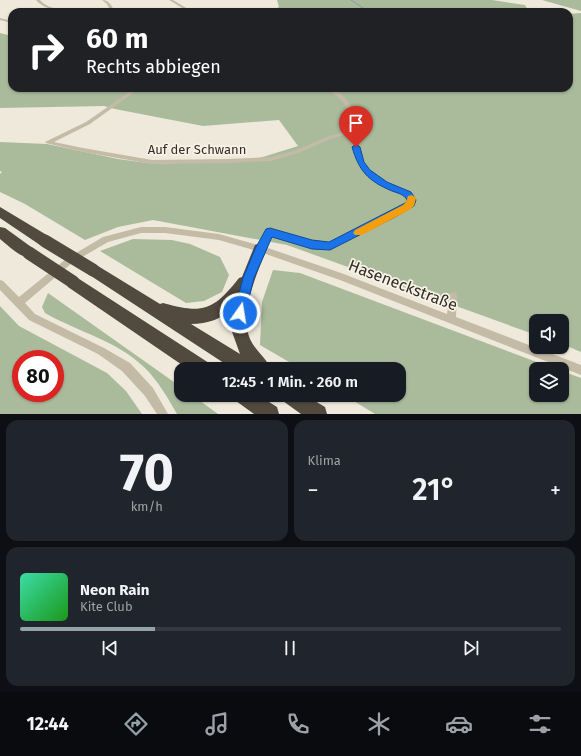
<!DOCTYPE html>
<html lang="de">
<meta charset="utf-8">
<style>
:root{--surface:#171b24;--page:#20242c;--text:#f1f3f6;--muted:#9ea1a6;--line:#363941;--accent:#93a3aa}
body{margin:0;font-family:"Fira Sans",sans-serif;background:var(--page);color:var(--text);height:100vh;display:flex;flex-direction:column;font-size:15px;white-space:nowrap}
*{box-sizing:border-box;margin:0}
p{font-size:13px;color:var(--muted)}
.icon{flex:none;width:22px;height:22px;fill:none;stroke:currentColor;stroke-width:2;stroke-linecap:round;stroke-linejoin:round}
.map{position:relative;height:414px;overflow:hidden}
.panel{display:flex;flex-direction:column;gap:6px;padding:6px;background:#0d0f14;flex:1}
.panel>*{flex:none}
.guide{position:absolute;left:8px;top:8px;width:565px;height:84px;border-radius:12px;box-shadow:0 1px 3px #0004;background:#202124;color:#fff;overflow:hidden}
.fabs{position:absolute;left:529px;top:314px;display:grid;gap:8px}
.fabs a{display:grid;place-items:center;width:40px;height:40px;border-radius:8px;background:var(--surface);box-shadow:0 1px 3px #0004;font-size:20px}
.speed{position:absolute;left:12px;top:350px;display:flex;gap:8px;font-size:20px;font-weight:700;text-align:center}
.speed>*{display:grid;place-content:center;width:52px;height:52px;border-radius:50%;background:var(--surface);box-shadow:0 1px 3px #0004;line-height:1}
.speed .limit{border:6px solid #d22;background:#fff;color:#111}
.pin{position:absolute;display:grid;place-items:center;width:34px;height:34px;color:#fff;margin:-41px -17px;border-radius:50% 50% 50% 0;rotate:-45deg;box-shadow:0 0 4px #0007}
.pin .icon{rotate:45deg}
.me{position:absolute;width:44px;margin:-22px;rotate:13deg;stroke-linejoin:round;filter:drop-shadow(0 0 3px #0008)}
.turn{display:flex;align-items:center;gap:14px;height:84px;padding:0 12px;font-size:18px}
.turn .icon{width:52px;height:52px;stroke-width:2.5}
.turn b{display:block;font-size:28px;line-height:34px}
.big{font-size:30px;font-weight:600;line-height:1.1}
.panel .tile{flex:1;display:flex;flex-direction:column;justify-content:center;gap:6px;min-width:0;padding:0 14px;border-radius:12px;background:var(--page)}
.panel .dial{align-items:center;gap:0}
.dial b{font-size:52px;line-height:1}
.song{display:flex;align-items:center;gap:12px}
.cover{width:48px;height:48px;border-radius:6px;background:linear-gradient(135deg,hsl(160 70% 55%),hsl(120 70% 35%))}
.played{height:4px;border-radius:2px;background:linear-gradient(90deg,var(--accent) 25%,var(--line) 25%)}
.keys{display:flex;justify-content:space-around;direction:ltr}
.heat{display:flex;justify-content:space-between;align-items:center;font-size:22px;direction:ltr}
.panel .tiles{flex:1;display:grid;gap:6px;grid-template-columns:1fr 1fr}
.tile:last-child{grid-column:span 2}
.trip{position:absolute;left:174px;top:362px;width:232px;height:40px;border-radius:12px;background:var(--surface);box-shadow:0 1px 3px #0004;font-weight:600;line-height:40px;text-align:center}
.dock{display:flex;height:64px;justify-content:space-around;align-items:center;background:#090b0e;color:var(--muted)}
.dock .icon{width:28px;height:28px}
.dock .current{color:var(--accent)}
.dock b{font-size:18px;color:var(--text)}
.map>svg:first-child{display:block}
.green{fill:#aabb9c;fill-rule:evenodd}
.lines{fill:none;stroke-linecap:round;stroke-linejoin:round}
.stream{stroke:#7c9ca8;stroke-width:1}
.street{fill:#c4bba7;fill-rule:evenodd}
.highway{fill:#52493f;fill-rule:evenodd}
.highway-bridge{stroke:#52493f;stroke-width:13}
.route{fill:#1a73e8;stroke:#114b97}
.slow{fill:#f59e0b}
.labels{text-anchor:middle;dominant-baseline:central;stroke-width:3.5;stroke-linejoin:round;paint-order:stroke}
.street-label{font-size:13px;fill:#322d27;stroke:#f6f2e5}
.near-street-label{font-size:16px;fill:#322d27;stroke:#f6f2e5}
</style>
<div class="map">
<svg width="581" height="414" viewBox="0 0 581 414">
<rect width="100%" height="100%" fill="#eee9da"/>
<path class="green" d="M277,0H492L525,5L529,12H269L279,7Z
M542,0H581V11Z
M581,13V352L562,344V321H536V335L287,245L153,220L118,227L85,240L25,204L0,192V174L2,172L0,171V142L47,144L118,159L155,164L253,160L298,146L279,120L203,126L115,109L104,106L0,108V33L12,36V88H569V14Z
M133,239L172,240L190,244L220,257L229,275L222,292L204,301L186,303L100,251Z
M273,270L300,273L555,369H536V395H562V371L581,378V414H375L344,395H399V369H301L260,345L262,302Z
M48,293L181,387V395H192L218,414H177C168,398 158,381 145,368C118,341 78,332 45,313L42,307Z
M0,306L19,326L107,373L126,391L142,414H0ZM21,359H55V393H21Z"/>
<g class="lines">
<path class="stream" d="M351,0L369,12"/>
<path class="street" d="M36,0H40C52,15 82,7 98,12C80,12 48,15 36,0Z
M102,0C110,0 112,7 115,12H111L107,4Z
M169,0H173L193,12H189Z
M0,18L12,21V23L0,20Z
M135,88H140L90,124L54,142L83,148L152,160L228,159L271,157L294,151L329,136L348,131C348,126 349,120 349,115C347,102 335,95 327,88C338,88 350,101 353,111C355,116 353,121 354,127C354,137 357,147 361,157C363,161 366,166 369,170C382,184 405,182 415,199L413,206L330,249L312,247L272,236L265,247L341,273L447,314L450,293L453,292L456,293L457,296L456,317L581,365V375L340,280L260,252L219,240L165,233H141L108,242L72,263L25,303L35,314L104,348L130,363L153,388L168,414H157L145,396L122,371L98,354L29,320L0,290V280L3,281L19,297L66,259L103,237L141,227H165L219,234L258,245L267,230L270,229L312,241L329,243L408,203L409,199L401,193L375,181L364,173L355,156L349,134L333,138L298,153L271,161L228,163L152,164L83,152L46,143L45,142L86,122Z"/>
<path class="highway" d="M0,207L50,237L52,241L50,245L45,246L40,245L0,218Z
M0,227L5,228L34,249L36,253L34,257C23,261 9,246 0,239Z
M260,243L265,245L267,249C257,272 239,314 250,339C255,350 266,358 271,369H233L88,274L86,270L88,266L93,264L98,266L160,304L163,303C203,314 213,311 239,278L242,277L255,245ZM233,308L231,329L240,354L191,324C208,324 221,319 233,308Z
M73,275L209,363L212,369H188L68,287L66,282L68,277Z
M233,395H258L277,407L279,414H254L236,401Z
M280,395H305L325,407L327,414H301L283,401Z"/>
<path class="highway-bridge" d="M45,241L93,270
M29,253L73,282"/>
</g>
<path class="route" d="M356,144L360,147L364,162L370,170L387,182L411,192L416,200L414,206L395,217L330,250L312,249L272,237L254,278L244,317L240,319L236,317L234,313L243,278L255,249L266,229L270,228L312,240L329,242L407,202V200C404,194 397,193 392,191C368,181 359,171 352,147Z"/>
<path class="slow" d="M412,195L416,198L414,206L409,210L362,235H355L353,233L355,230L403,205L406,202L408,196Z"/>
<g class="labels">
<g class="street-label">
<text x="197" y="149">Auf der Schwann</text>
</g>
<g class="near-street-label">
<text transform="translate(403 285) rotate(21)">Haseneckstraße</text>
</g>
</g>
</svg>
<div class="fabs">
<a><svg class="icon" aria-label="sound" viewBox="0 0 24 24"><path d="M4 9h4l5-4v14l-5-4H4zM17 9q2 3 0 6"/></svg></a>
<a><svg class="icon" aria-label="layers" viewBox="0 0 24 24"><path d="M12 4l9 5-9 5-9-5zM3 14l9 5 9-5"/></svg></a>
</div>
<div class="speed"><div class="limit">80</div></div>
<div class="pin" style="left:356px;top:147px;background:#d93025"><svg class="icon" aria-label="arrive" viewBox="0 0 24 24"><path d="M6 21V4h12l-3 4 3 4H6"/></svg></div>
<svg class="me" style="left:240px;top:313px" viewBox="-20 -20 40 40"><circle r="17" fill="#1a73e8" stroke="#fff" stroke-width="3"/><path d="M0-11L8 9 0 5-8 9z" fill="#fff"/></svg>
<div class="trip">12:45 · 1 Min. · 260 m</div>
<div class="guide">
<div class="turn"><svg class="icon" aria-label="right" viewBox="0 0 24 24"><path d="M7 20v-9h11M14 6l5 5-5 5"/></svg><div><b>60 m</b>Rechts abbiegen</div></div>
</div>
</div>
<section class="panel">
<div class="tiles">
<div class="tile dial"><b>70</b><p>km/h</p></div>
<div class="tile"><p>Klima</p>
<div class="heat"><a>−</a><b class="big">21°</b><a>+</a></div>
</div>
<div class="tile">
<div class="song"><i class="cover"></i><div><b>Neon Rain</b><p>Kite Club</p></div></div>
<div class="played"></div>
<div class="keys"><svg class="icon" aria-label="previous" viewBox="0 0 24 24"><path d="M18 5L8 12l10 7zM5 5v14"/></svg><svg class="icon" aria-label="pause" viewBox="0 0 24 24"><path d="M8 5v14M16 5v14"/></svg><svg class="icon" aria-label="next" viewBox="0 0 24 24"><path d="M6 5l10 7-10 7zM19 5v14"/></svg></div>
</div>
</div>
</section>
<nav class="dock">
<b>12:44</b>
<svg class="icon current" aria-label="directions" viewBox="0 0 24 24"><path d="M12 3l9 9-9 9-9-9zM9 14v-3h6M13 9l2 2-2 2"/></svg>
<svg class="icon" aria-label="music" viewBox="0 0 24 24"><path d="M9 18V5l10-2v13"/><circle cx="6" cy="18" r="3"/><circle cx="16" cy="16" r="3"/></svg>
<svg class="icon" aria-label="phone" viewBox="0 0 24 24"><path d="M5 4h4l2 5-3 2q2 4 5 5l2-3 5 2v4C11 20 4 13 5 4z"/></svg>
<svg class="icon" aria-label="climate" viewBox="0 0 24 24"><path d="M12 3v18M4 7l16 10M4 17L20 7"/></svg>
<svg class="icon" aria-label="car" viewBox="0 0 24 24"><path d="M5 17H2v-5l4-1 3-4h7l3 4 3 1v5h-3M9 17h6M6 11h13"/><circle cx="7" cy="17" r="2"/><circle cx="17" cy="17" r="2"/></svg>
<svg class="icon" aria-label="filters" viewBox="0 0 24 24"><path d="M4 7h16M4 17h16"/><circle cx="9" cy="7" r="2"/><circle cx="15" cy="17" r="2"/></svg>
</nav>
